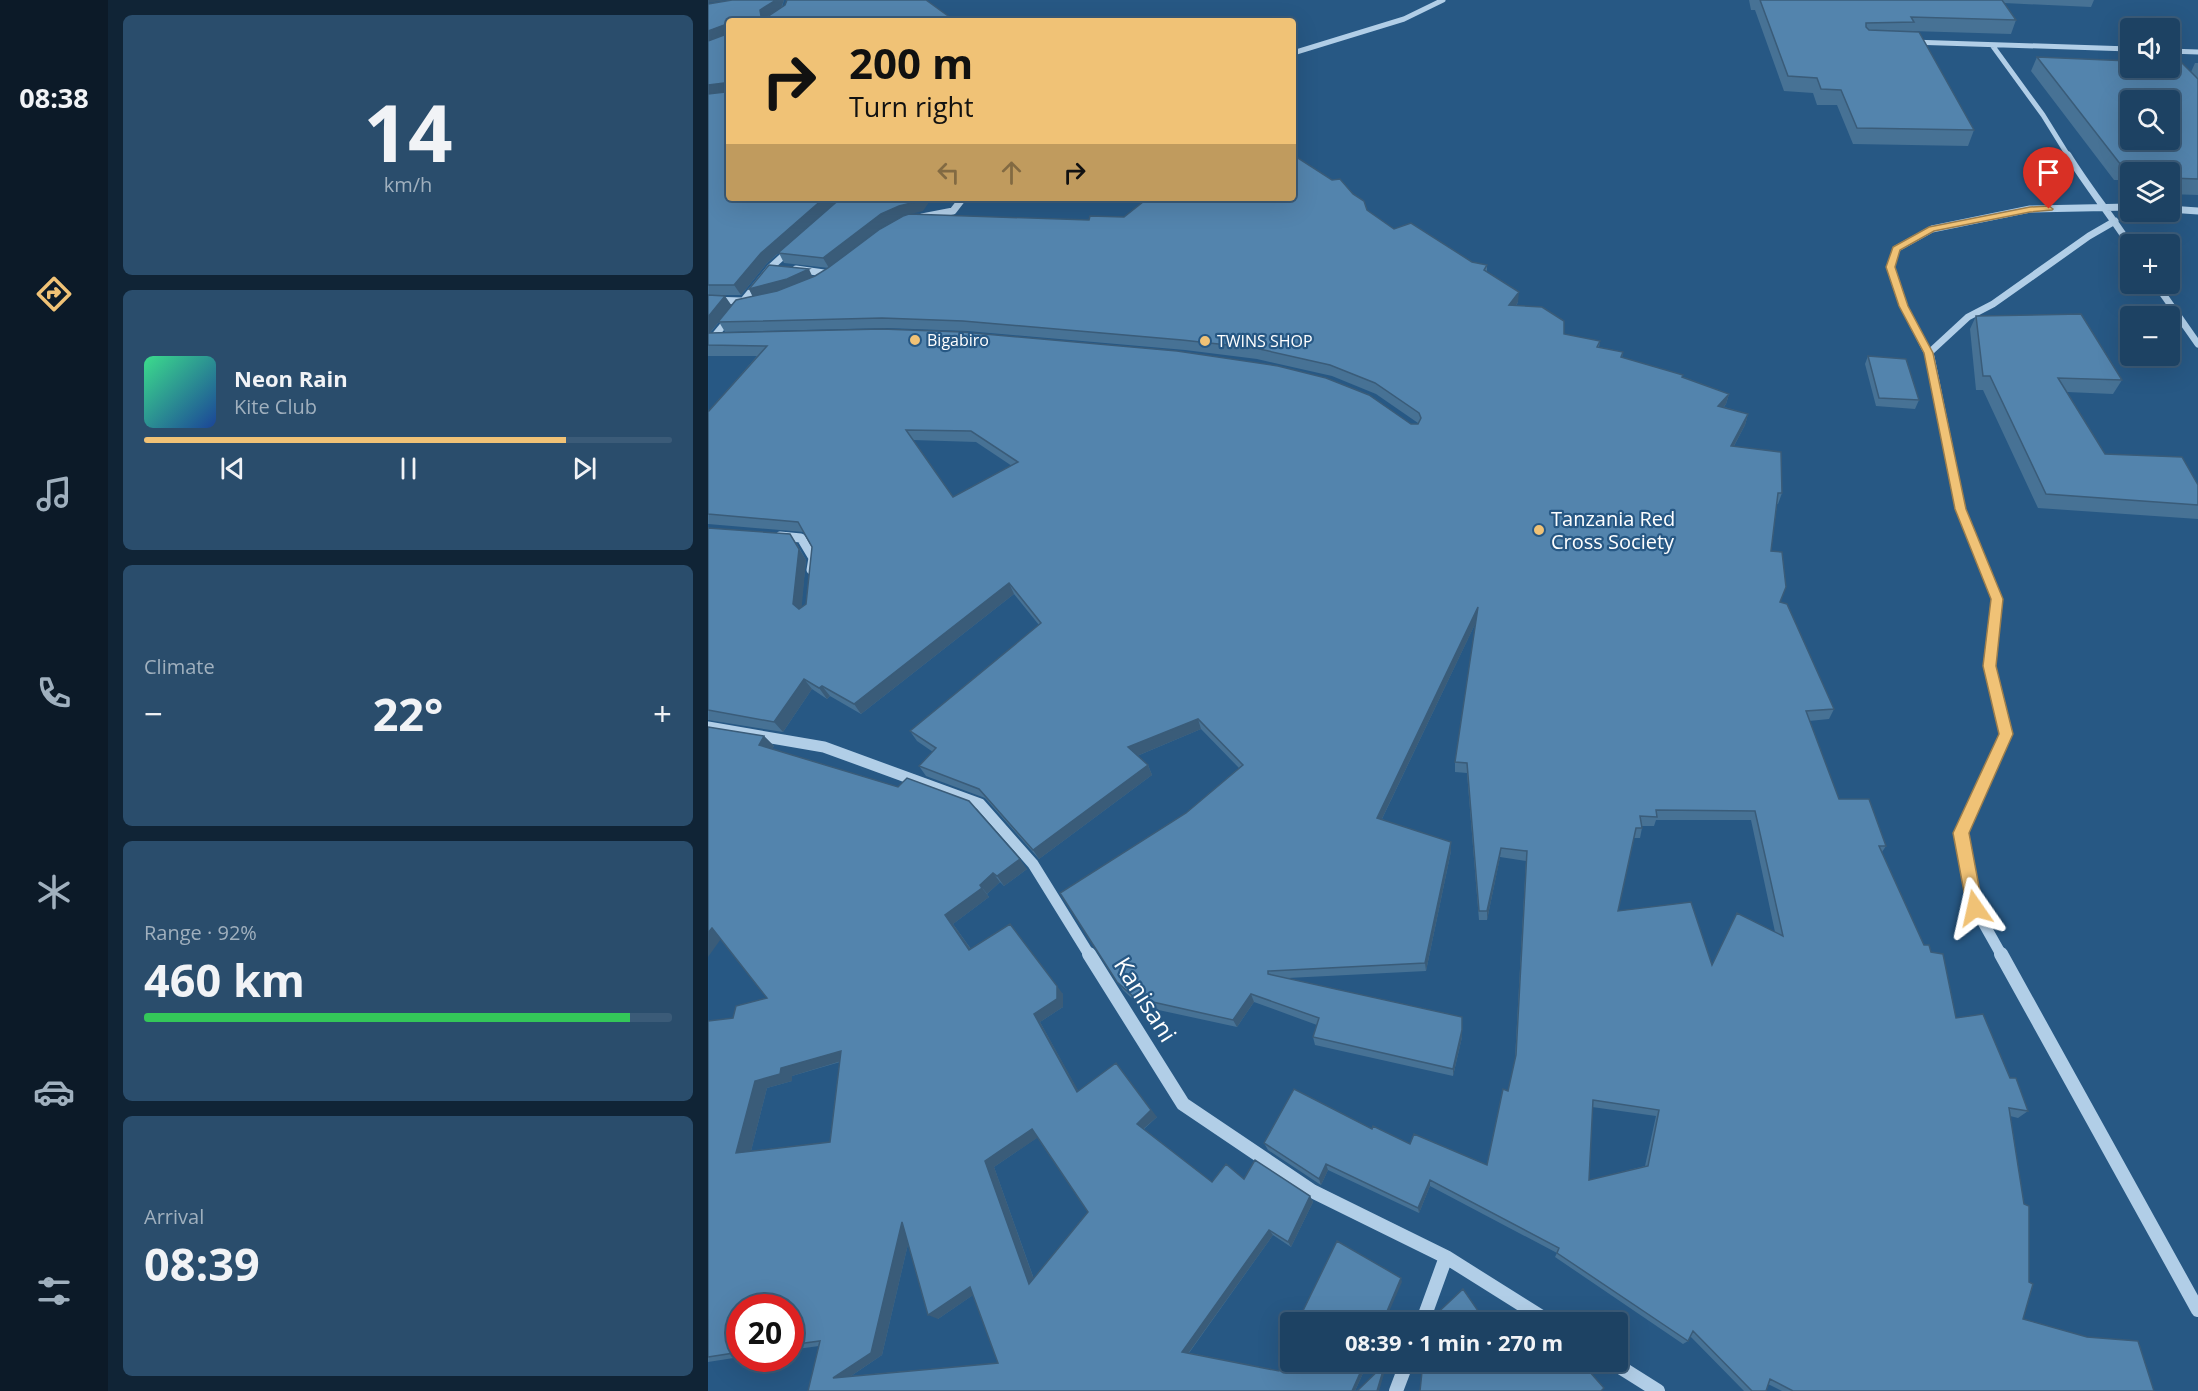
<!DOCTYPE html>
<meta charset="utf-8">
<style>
:root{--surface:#1d4263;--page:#2a4d6c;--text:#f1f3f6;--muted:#a0b0be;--line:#3b5b78;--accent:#f0c276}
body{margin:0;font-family:"Open Sans",sans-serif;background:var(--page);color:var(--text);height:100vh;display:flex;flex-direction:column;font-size:22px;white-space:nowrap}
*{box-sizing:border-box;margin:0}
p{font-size:20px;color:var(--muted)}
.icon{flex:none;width:33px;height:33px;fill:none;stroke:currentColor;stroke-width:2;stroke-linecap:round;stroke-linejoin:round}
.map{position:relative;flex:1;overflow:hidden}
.drawer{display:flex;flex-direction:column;gap:15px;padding:15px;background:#102436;width:600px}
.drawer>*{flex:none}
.hud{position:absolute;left:18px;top:18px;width:570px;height:183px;border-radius:6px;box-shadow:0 6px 24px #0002,0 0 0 2px var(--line);background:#f0c276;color:#111;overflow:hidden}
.fabs{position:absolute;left:1412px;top:18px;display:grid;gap:12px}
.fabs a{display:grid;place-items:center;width:60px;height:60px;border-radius:6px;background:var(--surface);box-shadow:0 6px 24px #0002,0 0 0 2px var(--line);font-size:30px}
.speed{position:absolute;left:18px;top:1294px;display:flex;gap:12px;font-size:30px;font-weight:700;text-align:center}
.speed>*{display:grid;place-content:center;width:78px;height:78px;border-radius:50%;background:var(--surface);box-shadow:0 6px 24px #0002,0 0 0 2px var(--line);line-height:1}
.speed .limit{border:9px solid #d22;background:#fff;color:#111}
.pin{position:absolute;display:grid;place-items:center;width:51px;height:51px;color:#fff;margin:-62px -26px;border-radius:50% 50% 50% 0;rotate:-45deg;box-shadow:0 0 6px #0007}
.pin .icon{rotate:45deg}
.me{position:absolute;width:66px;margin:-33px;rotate:349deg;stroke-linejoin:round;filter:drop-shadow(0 0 4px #0008)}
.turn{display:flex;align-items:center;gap:21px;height:126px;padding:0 24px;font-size:27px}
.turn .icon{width:78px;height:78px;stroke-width:2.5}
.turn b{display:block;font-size:42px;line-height:51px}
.lanes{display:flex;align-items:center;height:57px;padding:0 24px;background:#0003;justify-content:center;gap:30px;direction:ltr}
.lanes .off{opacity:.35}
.big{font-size:45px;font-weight:700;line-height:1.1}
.drawer .card{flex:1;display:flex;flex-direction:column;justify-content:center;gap:9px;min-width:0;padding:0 21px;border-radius:9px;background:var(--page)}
.drawer .dial{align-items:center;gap:0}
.dial b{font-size:78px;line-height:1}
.song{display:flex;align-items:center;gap:18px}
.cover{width:72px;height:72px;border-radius:9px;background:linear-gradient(135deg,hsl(150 70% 55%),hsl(220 70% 35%))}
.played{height:6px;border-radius:3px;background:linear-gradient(90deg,var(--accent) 80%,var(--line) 80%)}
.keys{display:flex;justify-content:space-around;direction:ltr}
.heat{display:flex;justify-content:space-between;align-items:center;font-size:33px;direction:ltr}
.charge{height:9px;border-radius:4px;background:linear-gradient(90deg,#34c759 92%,var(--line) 0)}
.trip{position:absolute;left:572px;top:1312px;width:348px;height:60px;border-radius:6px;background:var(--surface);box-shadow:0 6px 24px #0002,0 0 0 2px var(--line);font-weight:700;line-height:60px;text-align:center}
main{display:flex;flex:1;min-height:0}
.tabs{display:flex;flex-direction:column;width:108px;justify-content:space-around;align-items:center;background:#0c1a28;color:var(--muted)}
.tabs .icon{width:42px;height:42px}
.tabs .active{color:var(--accent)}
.tabs b{font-size:27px;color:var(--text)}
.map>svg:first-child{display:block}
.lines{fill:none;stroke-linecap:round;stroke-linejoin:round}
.minor-far4{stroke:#b1cee7;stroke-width:5}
.minor-far3{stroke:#b1cee7;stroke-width:7}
.minor-far2{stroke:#b1cee7;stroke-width:9}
.minor-far1{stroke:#b1cee7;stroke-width:11}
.minor{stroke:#b1cee7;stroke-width:14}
.wall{fill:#477295;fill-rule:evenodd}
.shaded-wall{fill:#3a5c79}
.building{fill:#5384ad;stroke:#3a5c79;stroke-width:1.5;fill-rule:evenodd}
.route{fill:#f0c276;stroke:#9c7e4d;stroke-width:1.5}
.poi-dot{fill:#f0c276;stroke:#275884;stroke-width:2}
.labels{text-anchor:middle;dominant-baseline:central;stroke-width:4.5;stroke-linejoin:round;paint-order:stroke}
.far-poi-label{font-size:16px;fill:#fff;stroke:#275884;text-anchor:start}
.poi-label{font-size:20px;fill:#fff;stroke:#275884;text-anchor:start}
.near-street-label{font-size:24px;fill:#fff;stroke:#275884}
</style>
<main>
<nav class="tabs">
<b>08:38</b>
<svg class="icon active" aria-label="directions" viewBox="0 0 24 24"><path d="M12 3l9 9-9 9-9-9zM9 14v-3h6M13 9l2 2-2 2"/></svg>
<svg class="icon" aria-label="music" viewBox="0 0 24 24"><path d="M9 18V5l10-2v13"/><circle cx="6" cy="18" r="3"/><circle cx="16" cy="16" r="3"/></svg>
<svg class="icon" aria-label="phone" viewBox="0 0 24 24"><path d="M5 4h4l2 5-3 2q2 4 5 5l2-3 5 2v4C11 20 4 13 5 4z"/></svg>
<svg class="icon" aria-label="climate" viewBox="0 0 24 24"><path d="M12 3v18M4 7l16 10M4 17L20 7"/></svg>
<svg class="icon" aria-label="car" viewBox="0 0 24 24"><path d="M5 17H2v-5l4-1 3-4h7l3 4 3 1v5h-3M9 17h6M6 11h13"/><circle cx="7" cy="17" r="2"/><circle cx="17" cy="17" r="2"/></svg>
<svg class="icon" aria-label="filters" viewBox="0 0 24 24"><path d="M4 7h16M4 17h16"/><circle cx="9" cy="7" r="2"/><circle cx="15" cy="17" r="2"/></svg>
</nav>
<section class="drawer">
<div class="card dial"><b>14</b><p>km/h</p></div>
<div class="card">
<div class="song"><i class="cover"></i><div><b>Neon Rain</b><p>Kite Club</p></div></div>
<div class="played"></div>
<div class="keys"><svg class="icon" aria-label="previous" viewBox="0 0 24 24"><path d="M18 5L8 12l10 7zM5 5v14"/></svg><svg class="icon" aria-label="pause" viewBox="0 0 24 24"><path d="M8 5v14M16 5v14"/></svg><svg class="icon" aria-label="next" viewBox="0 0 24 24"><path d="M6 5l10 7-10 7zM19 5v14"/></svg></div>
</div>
<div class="card"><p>Climate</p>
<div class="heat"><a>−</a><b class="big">22°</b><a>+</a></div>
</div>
<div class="card"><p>Range · 92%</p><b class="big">460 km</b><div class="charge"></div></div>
<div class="card"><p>Arrival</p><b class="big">08:39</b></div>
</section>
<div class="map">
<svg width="1490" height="1391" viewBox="0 0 1490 1391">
<rect width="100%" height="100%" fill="#275884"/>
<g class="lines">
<path class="minor-far4" d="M1203,42L1422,49
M1284,45L1335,115L1361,157
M1461,51L1490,52
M585,53L696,19L735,0"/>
<path class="minor-far3" d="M1360,155C1379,186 1402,214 1422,245
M1461,209L1490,211
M214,217L245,211L255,198
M88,269L123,274
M1448,284L1490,344
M0,300L34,301
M0,344L63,267L84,248
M1221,353L1260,317L1285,304L1381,236L1407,221
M1222,358L1195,306L1183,267L1188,249L1224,229L1322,209L1422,207"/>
<path class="minor-far2" d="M1222,357L1253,509L1289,599L1287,619
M72,536L93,538L105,558L103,570"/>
<path class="minor-far1" d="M1287,617L1282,666L1298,734L1253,833L1267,908L1294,956
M0,727L116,747L272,804L325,864L382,956"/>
<path class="minor" d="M381,954L475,1104L604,1191L738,1257L843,1323
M1293,954L1490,1310
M714,1323L738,1257
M904,1362L950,1391
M688,1391L699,1362"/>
</g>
<path class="wall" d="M24,0H76L21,198H132L81,243L215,211L195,216L178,225L173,228L381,220L416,217L659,210L686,229L764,262L779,265V272L810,302L808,306L856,334L892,341L891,347L915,352L914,358L975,375V377L1021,394L1018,404L1016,407L1040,414L1037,425L1026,446L1074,493L1070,504H1069L1063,551L1072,602L1126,709L1121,719L1101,721L1131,799L1178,846L1174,852L1216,945L1223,952L1248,1018L1302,1078L1320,1111L1310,1118L1302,1116L1315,1319L1446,1391H1074L1060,1384L1058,1391H1036L982,1336L980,1341L975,1344L847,1257L849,1253L722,1186L711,1213L620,1170L613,1185L560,1150L556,1143L664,1129L702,1144L779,1165L800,1091L807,1059L818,861L792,857L779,920H771L759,773L747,772V762L768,622L674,819L743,851L718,971L580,978L754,1037L745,1076L607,1045L605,1037L609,1025L546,1002L529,1027L432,1006L415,990L352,893L478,813L531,768L493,729L429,756L440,765L444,775L331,859L277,798L218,776L211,766L225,752L209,741L202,731L331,625L306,594L153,714L122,696L119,699L104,689L75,732L0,720V528L89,544L98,560L93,607L98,604L104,547L96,532L0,524V412L49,356H0V4ZM71,253L76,263L121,268L105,277L41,289L45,297L23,306L8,295H33L59,263ZM11,322L17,332L179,328L259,331L477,350L549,359L624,376L668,394L710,423V424H703L2,333ZM205,440L268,442L304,466L245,497ZM948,820H1043L1067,932L1004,965L910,911L926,838H932L934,828V826H946ZM884,1107L948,1116L937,1166L881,1180Z
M1041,0H1386L1383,7L1296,3L1308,20L1303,34L1203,31L1266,130L1260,146L1145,144L1129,105H1109L1105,93L1076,91L1047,10H1043Z
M1329,57L1483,72L1487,63H1490V195L1461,194V172H1422V188L1415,187L1410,180H1406L1323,71Z
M1268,316L1414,380L1405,394L1359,392L1397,454L1490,485V519L1330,508L1275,390H1268L1262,329Z
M1160,356L1211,400L1207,409L1168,406L1157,364Z
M56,736L66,746L64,749L319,869L296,886L292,882L279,894L281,897L245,924L263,949L355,994V1007L332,1022L370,1091L449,1117L436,1129L504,1182L536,1179L602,1196L605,1202L583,1247L565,1235L481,1353L571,1371L582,1362H660L647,1391H100L111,1346L82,1350V1308H32V1357L0,1362V1021L25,1018L59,998ZM132,1062L122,1142L43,1151L59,1088L84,1081V1076ZM330,1137L380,1212L326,1279L286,1167ZM200,1244L230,1319L265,1295L290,1363L143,1376L174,1355Z"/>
<path class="shaded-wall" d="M0,0H19L0,3Z
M68,0H76L73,8L56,18L53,16L52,10Z
M16,25L20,33L0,41V31Z
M16,83L21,92L0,94V85Z
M116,198H132L59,263L33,295L26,285L53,253Z
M213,198H224L215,211L195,216L178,225L121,268L115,258L173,214L191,206Z
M101,269L105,278L84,287L45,297L41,289Z
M811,292L810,302L801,316V305Z
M17,296L24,306L0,335V317Z
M1021,394L1018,404L1008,416L1010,406Z
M1040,414L1037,425L1020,457L1023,446Z
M82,534L98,560L93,615L85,604Z
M301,583L306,594L153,714L146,704Z
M770,607V618L670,827L669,818Z
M96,679L104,689L75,732L66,722Z
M114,686L122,696L119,699L111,688Z
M490,719L493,729L424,758L420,747Z
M56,736L66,746L60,755L51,745Z
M440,765L444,775L331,859L325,850Z
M743,842V851L718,971L717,963Z
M793,848L792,857L779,920V911Z
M312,859L319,869L296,886L289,876Z
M285,873L292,882L279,894L272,885Z
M274,888L281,897L245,924L269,958L261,950L237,915Z
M302,924L355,994V1007L332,1022L375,1099L369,1092L326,1014Z
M4,928L15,936L0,957V933Z
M543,994L546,1002L529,1027L525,1020Z
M754,1030V1037L745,1076V1069Z
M133,1051L143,1058L84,1076V1081L59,1088L41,1159L28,1153L47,1081L73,1068Z
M408,1063L449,1117L434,1130L429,1124Z
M324,1129L332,1136L286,1167L329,1288L321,1284L277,1161Z
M618,1164L620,1170L613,1185L611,1179Z
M722,1180V1186L711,1213L710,1208Z
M602,1196L605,1202L583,1247L580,1242Z
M194,1222L204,1227L174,1355L137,1380L125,1378Z
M561,1230L565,1235L479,1355L474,1352Z
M693,1278L694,1282L676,1323H674Z
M262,1287L271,1291L230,1319L220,1315Z
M657,1362H660L647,1391H644Z
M677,1364L678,1367L671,1391H669Z"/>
<path class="building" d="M24,0H68L52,10L53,16L59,17L77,5L79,0H218L247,21H21V28L16,25L0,31V4Z
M1052,0H1294L1308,20L1203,17L1206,22L1158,23V27L1161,30L1211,32L1266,130L1149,128L1133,90L1113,89L1109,78L1080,76Z
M21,29V88L16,83L0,85V41L19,34Z
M1329,57L1422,61V68H1461V62H1473L1490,79V179L1461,178V172H1423L1418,165H1413ZM1422,100H1461V140H1422Z
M21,88V198H116L53,253L26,285H0V94L17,92Z
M585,157L590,158L624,180L632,179L645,194L656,201L659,210L686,229L703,223L764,262L779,265L776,270L811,292L801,305L834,307L856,321V334L892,341L889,347L915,352L913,357L975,375L974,377L1021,394L1010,406L1040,414L1023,446L1073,452L1074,493H1070L1063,551L1074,552L1078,587L1072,602L1079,604L1126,709L1098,711L1131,799H1161L1178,846H1171L1216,945H1221L1223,952L1235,954L1248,1018L1275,1014L1302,1078H1308L1320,1111L1301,1108L1316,1204L1321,1206V1282L1325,1284L1315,1319L1379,1337L1430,1341L1446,1391H1085L1062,1379L1058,1391H1044L985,1331L980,1341L849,1253L851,1248L722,1180L710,1208L618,1164L611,1179L556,1143L586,1089L664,1129L665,1126L702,1144L706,1134L779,1165L795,1089L800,1091L808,1055L819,851L793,848L779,911H771L759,763L747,762L770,607L669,818L743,842L717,963L560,971V974L754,1017V1030L745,1069L605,1037L611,1018L543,994L525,1020L427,998L409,982L352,893L478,813L535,765L490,719L420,747L440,765L325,850L271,789L211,766L228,748L202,731L333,623L301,583L146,704L114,686L111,688L96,679L66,722L0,710V528L82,534L91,549L85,604L91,609L98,604L104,547L90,522L0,514V412L59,346L0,345V334L1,333L174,329L254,332L469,351L570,366L618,378L661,395L703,424H710L713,418L711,413L667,383L622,365L547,348L474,340L255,321L174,318L10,322L28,300L69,291L107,276L120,268L172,229L195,216L201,214L381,220L382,216L416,217L440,198H585ZM198,430L263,431L310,462L245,497ZM948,810L1047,811L1075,936L1029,913L1004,965L983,902L910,911L928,828H934L932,816L949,817ZM885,1100L951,1110L940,1166L881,1180Z
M133,198H213L211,201L191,206L173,214L115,258L70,253Z
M61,265L101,269L79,279L41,289Z
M0,295L17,296L0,317Z
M1373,314L1414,380L1350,378L1397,454L1474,457L1490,485V505L1338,494L1282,376H1275L1268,316Z
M1160,356L1198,359L1211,400L1171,398Z
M0,727L56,736L51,745L190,787L199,778L261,801L312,859L289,876L285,873L272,885L274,888L237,915L261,950L302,924L349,986V999L326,1014L369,1092L408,1063L443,1110L429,1124L504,1182L518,1164L536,1179L547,1160L602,1196L580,1242L561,1230L474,1352L571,1371L582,1341V1362H657L644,1391H100L112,1341L82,1345V1308H32V1352L0,1357V1021L25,1018L28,1006L59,998L4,928L0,933ZM133,1051L122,1142L28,1153L47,1081L72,1074L73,1068ZM324,1129L380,1212L321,1284L277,1161ZM194,1222L220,1315L262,1287L290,1363L125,1378L163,1353Z
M629,1241L693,1278L674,1323H589Z
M755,1289L777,1321L823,1316L835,1323H721L723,1319Z
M715,1362H873L896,1388L893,1391H712Z
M677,1364L669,1391H649Z"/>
<path class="route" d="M1341,206L1345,209L1344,210L1322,212L1226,231L1192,250L1187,267L1200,306L1225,353L1258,509L1295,599L1288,666L1305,734L1261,833L1275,908L1273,913L1267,915L1262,913L1259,908L1245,833L1291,734L1275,666L1283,599L1247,509L1216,353L1191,306L1178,267L1185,247L1221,227L1322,207Z"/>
<g class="poi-dot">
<circle cx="207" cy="340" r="6"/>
<circle cx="497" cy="341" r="6"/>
<circle cx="831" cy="530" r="6"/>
</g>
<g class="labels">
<g class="far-poi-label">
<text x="219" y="340">Bigabiro</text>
<text x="509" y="341">TWINS SHOP</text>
</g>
<g class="poi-label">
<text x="843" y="518">Tanzania Red<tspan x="843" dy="23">Cross Society</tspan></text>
</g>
<g class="near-street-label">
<text transform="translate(438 999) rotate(58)">Kanisani</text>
</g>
</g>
</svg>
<div class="fabs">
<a><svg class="icon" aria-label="sound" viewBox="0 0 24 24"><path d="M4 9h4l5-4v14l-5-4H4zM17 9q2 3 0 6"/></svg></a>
<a><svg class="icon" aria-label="search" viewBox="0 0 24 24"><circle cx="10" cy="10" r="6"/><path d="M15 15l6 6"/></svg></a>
<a><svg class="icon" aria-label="layers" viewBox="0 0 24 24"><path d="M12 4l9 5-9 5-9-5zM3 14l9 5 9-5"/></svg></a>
<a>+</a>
<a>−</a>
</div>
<div class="speed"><div class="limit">20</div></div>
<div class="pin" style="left:1341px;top:209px;background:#d93025"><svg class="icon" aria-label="arrive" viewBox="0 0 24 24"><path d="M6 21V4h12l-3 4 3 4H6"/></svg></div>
<svg class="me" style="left:1267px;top:908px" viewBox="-20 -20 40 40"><path d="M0-17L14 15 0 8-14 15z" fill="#f0c276" stroke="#fff" stroke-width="4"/></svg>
<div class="trip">08:39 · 1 min · 270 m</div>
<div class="hud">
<div class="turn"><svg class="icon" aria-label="right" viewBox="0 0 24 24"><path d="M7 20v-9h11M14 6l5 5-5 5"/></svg><div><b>200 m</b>Turn right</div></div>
<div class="lanes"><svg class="icon off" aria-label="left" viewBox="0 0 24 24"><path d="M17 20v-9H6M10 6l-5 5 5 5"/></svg><svg class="icon off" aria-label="ahead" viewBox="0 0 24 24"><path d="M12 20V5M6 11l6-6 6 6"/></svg><svg class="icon" aria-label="right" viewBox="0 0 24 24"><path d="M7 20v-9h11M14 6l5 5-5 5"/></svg></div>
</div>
</div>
</main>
